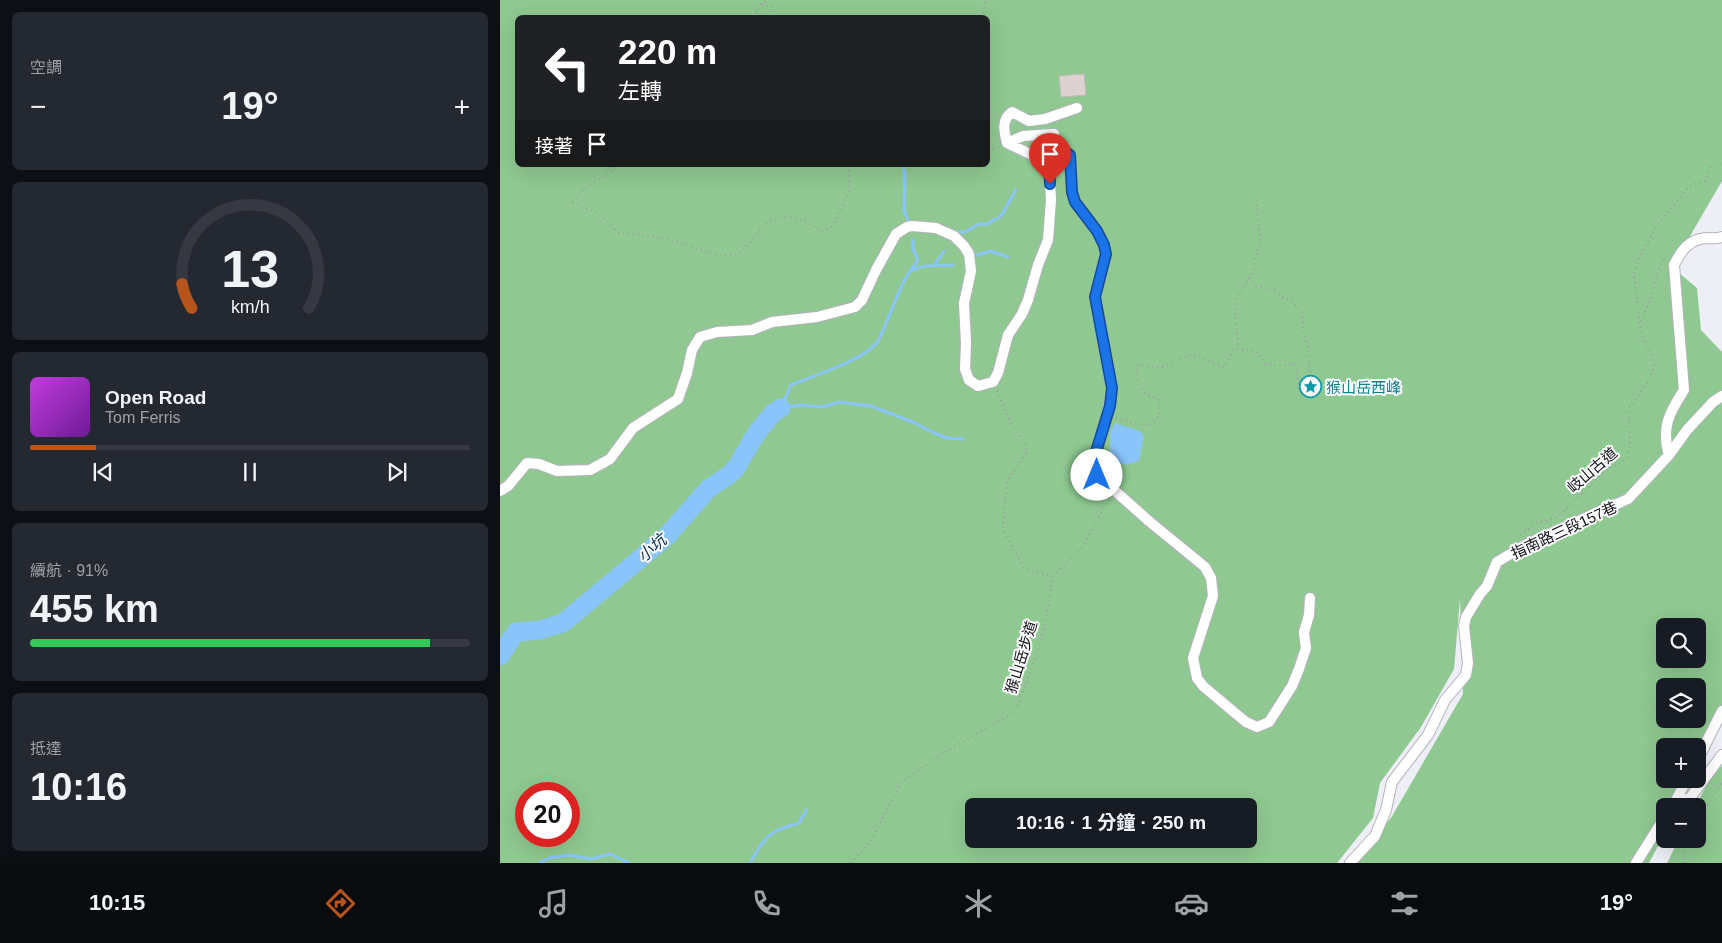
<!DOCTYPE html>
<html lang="zh-TW">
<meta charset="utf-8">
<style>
:root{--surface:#171b24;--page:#242831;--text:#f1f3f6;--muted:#9ea1a6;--line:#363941;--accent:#b8551d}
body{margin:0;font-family:Arial,"Noto Sans TC",sans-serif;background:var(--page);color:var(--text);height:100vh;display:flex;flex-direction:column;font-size:19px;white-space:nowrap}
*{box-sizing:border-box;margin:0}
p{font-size:16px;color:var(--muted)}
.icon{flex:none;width:28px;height:28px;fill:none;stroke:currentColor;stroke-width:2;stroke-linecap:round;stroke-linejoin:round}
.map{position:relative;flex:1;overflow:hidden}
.details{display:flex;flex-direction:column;gap:12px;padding:12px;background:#0d0f14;width:500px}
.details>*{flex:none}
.banner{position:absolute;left:15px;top:15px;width:475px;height:152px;border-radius:8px;box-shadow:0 5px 20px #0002;background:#202124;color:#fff;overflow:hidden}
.tools{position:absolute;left:1156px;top:618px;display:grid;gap:10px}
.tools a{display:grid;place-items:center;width:50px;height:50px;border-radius:8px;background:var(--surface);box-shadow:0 5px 20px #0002;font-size:25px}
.speed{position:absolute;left:15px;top:782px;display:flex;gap:10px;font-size:25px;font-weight:700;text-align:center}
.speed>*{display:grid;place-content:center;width:65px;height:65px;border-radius:50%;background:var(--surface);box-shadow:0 5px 20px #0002;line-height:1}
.speed .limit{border:8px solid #d22;background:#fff;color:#111}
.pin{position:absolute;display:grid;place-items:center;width:42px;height:42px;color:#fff;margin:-51px -21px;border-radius:50% 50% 50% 0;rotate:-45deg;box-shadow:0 0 5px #0007}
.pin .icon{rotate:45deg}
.me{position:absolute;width:55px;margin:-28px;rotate:0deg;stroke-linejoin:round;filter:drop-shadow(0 0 4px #0008)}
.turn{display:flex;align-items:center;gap:18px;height:105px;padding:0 20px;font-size:22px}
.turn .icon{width:65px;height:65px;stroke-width:2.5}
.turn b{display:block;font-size:35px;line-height:42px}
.then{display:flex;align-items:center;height:48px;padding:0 20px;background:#0003;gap:10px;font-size:19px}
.big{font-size:38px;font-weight:700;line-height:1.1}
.details .tile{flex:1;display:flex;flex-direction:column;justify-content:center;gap:8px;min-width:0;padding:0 18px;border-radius:8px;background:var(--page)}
.details .dial{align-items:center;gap:0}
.dial svg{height:130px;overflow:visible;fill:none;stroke:var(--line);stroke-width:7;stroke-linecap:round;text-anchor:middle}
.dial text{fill:var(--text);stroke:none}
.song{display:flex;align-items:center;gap:15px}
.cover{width:60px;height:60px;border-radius:8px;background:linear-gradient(135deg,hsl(290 70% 55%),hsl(280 70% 35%))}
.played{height:5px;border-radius:2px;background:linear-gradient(90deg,var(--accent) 15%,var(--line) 15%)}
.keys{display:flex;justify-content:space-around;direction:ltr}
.heat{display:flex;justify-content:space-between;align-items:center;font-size:28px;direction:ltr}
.charge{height:8px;border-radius:4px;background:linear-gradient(90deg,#34c759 91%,var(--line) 0)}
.trip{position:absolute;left:465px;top:798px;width:292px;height:50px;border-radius:8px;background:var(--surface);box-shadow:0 5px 20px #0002;font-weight:700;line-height:50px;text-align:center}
.menu{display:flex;height:80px;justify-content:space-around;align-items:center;background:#090b0e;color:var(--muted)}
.menu .icon{width:35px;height:35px}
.menu .active{color:var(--accent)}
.menu b{font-size:22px;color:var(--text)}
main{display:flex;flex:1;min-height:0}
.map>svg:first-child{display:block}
.forest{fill:#8fc891;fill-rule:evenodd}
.water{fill:#89c4fa}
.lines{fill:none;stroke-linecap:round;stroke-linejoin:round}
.stream{stroke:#89c4fa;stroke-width:3}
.river{stroke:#89c4fa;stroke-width:19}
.building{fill:#dcd2d1;stroke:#c5bbba}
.minor-casing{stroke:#b3b3bb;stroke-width:12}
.path{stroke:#9c9ba2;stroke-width:2;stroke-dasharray:1 4;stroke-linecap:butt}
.minor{stroke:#fff;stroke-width:10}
.route-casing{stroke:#114b97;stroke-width:12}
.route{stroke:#1a73e8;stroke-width:9}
.labels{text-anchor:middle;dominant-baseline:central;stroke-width:4;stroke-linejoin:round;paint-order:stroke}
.culture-label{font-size:15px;fill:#0d838f;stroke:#fcfcff;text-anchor:start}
.street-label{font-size:15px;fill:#121114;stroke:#fcfcff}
.water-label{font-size:16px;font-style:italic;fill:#002c4d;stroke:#fcfcff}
</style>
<main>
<section class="details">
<div class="tile"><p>空調</p>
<div class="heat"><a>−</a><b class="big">19°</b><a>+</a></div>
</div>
<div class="tile dial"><svg viewBox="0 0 100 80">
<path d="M14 69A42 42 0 1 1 86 69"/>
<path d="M14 69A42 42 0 0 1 8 54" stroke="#b8551d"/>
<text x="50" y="56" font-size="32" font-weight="700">13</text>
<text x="50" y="72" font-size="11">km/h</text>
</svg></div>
<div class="tile">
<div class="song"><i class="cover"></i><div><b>Open Road</b><p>Tom Ferris</p></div></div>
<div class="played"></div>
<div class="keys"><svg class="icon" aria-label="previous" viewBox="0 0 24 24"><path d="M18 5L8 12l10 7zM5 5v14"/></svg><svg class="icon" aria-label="pause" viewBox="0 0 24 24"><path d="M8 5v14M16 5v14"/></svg><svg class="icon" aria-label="next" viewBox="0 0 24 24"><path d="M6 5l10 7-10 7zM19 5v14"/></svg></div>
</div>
<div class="tile"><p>續航 · 91%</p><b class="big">455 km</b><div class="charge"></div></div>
<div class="tile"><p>抵達</p><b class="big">10:16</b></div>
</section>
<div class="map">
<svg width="1222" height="863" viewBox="0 0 1222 863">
<rect width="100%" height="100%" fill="#eeeef6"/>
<path class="forest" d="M0,0H1222V181L1172,267L1197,288L1201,330L1222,352V721L1198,769V746H1165V779H1193L1178,806H1165V833L1149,863H850L891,818L963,694L960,599L954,669L921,727L880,783L873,818L837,863H0ZM18,18H488V165H18ZM1165,626H1198V659H1165ZM1165,686H1198V719H1165ZM26,794H69V836H26ZM474,806H749V839H474Z
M1222,766V863H1167L1179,839H1198V806H1196L1211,776Z"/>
<path class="water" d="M615,423L640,431L644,436L639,461L626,465L610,460V433Z"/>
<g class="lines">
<path class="stream" d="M402,165L405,173L404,211L409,222
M455,232H465L479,224H487L501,216L516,190
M474,256L490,251L508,257
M435,264L444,251
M410,271L418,260L413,249V240
M281,408L291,385C312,376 369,359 379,339C390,317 396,294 409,272C427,262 435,267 453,265
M281,408L301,405L321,407L340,402L371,406L415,423L434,433L447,438L463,439
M40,863L49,858L70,855L91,859L110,854L129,863
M250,863C265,836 269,831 299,823L307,809"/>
<path class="river" d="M0,656L16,632L40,630L63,623L166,537L209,488L229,475L236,468L256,434L273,413L281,408"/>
</g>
<path class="building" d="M584,74L586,95L561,97L559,76Z"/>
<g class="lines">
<defs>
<path id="minor" d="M507,143L523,136L554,134
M549,163L507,143C504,131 501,120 512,112L529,121L545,119L577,108
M1169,455C1161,428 1169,413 1184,390L1174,265C1181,251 1189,239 1206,238C1212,238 1217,239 1222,237
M0,491L8,486L27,463L39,464L57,471L90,470L110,459L133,428L178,399L187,373L192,350L200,337L217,332L252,330L272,322L317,317L355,307L362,300L376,270L396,234L407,227L412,226L436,228L454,236L464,246L469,254L471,271L464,303L466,343L465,369L469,380L478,386L493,382L498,373L508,335L522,314L528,300L538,265L548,240L551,200L549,163L554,151H564L570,155L572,192L575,202L597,231L604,245L606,254L595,297L612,388L610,406L596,452L597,475L650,522L705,567L711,578L713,596L693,658L697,678L703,686L735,713L746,722L757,727L769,722L792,686L799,669L806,648L804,632L809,615L810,598
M1198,759L1222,711
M1174,804L1190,798L1222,755
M1173,806L1187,779
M850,863L875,836L886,810L892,782L928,735L945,700L966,675L968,663L964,626L966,617L980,594L987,586L997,562L1027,544L1128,499L1169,455L1187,430L1213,402L1222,396
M1136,863L1165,817"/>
</defs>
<use href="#minor" class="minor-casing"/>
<path class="path" d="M262,4L272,7L276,18
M254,18L260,5L267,0
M482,18L486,0
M488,150L499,147
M120,165L83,190L73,202C91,209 105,217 117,232C135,234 153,236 170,240C182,243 215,257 225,256C245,255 249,244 260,230C279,208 302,218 321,231L329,229L333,225L349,191V165
M749,278L752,275L760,240L756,197
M1141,321L1150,301L1159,267L1167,254
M497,391L512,425L525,444L527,452L507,481L503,529L524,568L552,576
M616,419L648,426L659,416L660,400L646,394C640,385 633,376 638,365L660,368L682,358L693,355L724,367L734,349C741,348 751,352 758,352L765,364L779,366L793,363L796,369L799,392L809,387V350L803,329L802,312L790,300L783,298L777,292L764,287H757L749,278C743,288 735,300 735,312C735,323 738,336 738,348
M1020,535L1037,523L1058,517L1109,467L1120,464L1127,457L1130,443L1129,408L1150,379L1154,365L1148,349L1141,335L1134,274L1137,261L1158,224L1186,190L1194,184L1205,181L1211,167L1222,163
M1198,817C1207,806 1213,794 1222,783
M351,863L369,844L401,783L437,757L509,715L519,703L537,654L543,632L553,577L585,543L604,507L611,499
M1184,863L1185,839"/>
<use href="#minor" class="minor"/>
</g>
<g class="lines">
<defs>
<path id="route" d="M550,184L549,163L554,151H564L570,155L572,192L575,202L597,231L604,245L606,254L595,297L612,388L610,406L596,452L597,475"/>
</defs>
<use href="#route" class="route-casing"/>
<use href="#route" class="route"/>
</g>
<defs>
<symbol id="sight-ring" viewBox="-11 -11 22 22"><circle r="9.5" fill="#fcfcff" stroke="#0f9aa8" stroke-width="1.5"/><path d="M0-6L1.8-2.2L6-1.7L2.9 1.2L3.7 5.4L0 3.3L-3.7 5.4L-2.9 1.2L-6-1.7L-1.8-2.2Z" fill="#0f9aa8"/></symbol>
</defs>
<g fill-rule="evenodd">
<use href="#sight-ring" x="798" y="374" width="25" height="25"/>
</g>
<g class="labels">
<g class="culture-label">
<text x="826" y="387">猴山岳西峰</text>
</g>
<g class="street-label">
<text transform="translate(1092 470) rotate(-41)">岐山古道</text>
<text transform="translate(1064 530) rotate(-25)">指南路三段157巷</text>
<text transform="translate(521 657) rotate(-73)">猴山岳步道</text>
</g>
<g class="water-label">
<text transform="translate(152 548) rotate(-41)">小坑</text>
</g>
</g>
</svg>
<div class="tools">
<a><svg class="icon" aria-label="search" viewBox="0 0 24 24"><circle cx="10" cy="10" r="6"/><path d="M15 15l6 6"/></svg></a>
<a><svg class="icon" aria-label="layers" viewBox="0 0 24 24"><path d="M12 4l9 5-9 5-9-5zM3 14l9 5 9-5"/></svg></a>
<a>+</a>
<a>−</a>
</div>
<div class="speed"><div class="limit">20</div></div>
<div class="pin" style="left:550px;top:184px;background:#d93025"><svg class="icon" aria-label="arrive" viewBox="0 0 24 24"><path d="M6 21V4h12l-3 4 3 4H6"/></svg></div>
<svg class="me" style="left:597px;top:475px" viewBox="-20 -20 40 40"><circle r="19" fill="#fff"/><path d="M0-13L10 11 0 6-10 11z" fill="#1a73e8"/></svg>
<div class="trip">10:16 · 1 分鐘 · 250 m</div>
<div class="banner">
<div class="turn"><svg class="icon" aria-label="left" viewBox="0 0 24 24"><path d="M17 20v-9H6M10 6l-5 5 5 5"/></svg><div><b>220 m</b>左轉</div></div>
<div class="then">接著<svg class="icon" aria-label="arrive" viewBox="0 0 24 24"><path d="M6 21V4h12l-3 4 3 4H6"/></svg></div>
</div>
</div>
</main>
<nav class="menu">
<b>10:15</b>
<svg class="icon active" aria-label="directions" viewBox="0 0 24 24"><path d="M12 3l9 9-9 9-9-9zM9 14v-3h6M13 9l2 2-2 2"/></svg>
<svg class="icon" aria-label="music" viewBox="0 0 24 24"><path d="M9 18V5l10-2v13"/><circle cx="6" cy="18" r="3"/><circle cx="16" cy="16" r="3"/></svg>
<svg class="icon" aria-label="phone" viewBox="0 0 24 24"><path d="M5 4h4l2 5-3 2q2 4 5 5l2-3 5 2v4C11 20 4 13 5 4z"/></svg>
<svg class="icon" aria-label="climate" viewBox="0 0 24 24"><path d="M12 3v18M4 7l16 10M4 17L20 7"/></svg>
<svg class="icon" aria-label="car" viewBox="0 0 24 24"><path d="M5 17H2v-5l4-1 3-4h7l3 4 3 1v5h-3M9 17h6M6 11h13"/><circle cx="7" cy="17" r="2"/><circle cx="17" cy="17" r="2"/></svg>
<svg class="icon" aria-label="filters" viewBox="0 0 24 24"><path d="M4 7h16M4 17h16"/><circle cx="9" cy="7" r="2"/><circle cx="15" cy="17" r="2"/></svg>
<b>19°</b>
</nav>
